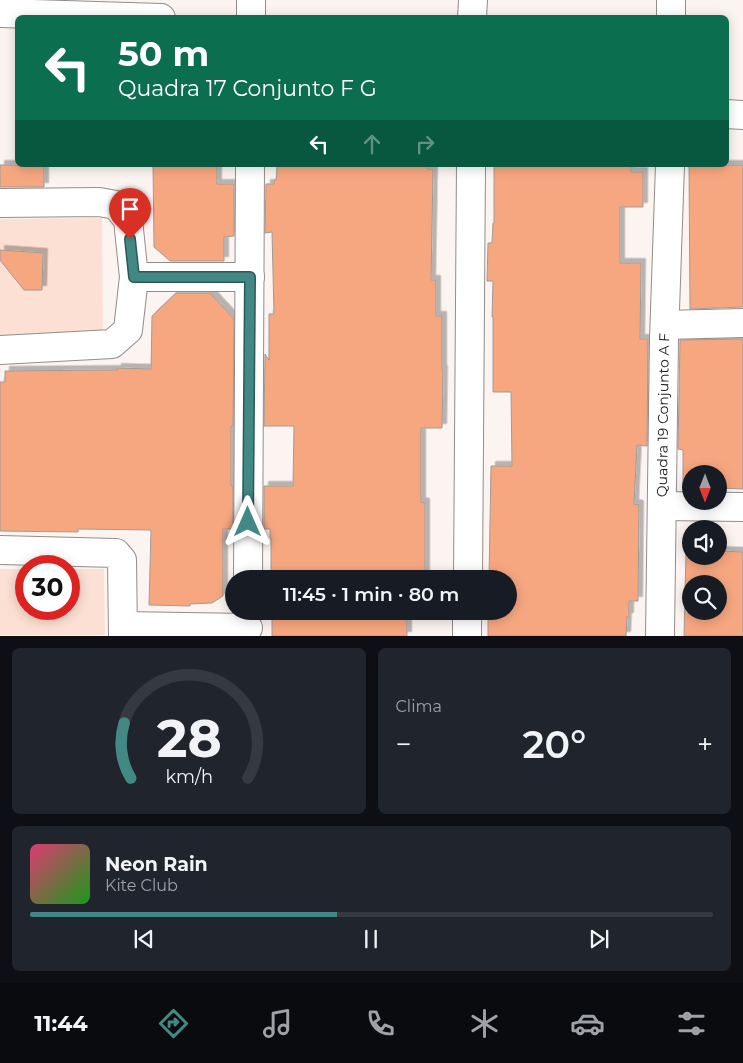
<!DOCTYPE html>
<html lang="pt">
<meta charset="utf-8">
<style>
:root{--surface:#171b24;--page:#20242c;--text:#f1f3f6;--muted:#9ea1a6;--line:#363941;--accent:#428985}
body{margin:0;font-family:Montserrat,sans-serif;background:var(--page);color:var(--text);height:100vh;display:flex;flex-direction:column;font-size:19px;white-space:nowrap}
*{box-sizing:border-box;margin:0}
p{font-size:16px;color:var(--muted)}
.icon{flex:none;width:28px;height:28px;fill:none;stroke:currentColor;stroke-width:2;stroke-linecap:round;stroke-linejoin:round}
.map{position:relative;height:636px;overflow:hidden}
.details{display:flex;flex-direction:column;gap:12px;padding:12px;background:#0d0f14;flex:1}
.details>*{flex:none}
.banner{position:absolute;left:15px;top:15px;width:714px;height:152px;border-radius:8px;box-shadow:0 2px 12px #0003;background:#0b6e4f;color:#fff;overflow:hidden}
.needle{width:32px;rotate:180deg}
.fabs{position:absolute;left:682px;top:465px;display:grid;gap:10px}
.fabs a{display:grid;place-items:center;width:45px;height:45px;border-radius:50%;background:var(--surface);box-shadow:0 2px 12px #0003;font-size:25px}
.speed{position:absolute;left:15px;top:555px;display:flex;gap:10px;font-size:25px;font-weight:700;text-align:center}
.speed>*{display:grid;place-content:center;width:65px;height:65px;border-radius:50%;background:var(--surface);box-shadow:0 2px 12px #0003;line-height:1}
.speed .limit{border:8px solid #d22;background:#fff;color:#111}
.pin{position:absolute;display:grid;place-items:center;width:42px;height:42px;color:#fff;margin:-51px -21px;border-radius:50% 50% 50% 0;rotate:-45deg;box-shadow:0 0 5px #0007}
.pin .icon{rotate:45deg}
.me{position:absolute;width:55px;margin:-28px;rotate:0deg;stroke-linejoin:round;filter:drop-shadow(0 0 4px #0008)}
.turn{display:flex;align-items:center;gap:18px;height:105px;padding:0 20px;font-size:22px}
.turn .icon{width:65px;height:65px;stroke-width:2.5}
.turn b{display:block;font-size:35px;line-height:42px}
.lanes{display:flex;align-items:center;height:48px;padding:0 20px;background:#0003;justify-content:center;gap:25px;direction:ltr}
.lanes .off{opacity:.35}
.big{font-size:38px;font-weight:600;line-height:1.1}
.details .tile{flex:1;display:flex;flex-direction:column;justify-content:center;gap:8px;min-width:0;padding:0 18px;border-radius:8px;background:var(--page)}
.details .dial{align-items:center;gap:0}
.dial svg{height:130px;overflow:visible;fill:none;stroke:var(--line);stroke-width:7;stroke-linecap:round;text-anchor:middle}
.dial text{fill:var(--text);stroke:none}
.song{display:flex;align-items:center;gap:15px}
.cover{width:60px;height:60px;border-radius:8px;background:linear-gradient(135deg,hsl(340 70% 55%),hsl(120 70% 35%))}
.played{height:5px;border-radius:2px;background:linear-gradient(90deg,var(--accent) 45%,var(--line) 45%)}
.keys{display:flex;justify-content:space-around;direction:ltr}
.heat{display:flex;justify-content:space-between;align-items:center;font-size:28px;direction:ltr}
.details .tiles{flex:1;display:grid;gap:12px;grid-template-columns:1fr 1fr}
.tile:last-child{grid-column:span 2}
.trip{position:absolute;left:225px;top:570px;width:292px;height:50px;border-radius:25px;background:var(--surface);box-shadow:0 2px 12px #0003;font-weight:600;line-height:50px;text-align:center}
.menu{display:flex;height:80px;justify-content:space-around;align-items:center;background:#090b0e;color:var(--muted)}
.menu .icon{width:35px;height:35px}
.menu .selected{color:var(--accent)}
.menu b{font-size:22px;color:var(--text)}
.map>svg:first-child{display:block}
.green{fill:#fce0d3}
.building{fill:#f6a780;stroke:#a19b98;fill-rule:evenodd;filter:url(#shadow)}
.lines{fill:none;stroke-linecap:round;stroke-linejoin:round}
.minor-casing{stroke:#938d8a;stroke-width:30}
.minor{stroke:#fff;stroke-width:28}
.route-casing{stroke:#2b5956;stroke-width:12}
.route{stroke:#428985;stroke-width:9}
.labels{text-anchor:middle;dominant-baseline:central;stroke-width:5;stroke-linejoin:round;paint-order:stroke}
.street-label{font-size:14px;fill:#191716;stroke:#fbf4f1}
</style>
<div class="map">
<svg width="743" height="636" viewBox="0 0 743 636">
<defs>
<filter id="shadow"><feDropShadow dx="4.5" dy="-4.5" stdDeviation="0" flood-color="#0004"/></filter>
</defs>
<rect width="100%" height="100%" fill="#fbf4f1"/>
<path class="green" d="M102,218L103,342L0,344V219Z
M0,569H26V609H69V569H104L105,635H0Z"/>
<path class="building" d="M0,165H44V187H0Z
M153,165H205V166H217V184H234V236L224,237V261H170L154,247Z
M277,165H427V169H433L431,280H436V316H442V370H443L442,428H421V502L425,503V577H430V579H271V538H270V529H264V486H293L294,426H264L265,354L269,360V314H274L272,232L265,233L266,184H274V180H276Z
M494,165H631V172H643V207H620V263H641L640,339H648L647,446L637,445L634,504L639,505L638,601H629V617H627L626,636H488V611H509V579H489L491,466H512L511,392H493V317H492L493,281H487L488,243H492L493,223H494Z
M689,165H743V307L690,309Z
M0,250L43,253L42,290H24L0,260Z
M176,293H210L234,319L233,426H231V486H233V529H223V596L212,603L190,604V606L149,605L151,530L78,529V532L0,531V382H5V371L117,370V368L151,369L152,316Z
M743,339V489L719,488V474H691V488H683V450L678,449L680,340Z
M686,551H691V556H719V551L743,552V636H684ZM691,584H719V611H691Z
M272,611H430V615H407V636H272Z"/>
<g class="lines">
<defs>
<g id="minor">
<path d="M671,0V18"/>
<path d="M0,13L161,18"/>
<path d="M251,18V0"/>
<path d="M472,18L473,0"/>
<path d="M726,114L743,115"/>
<path d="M0,203L99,202L116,205L128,220L134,277L128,330L112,344L0,350"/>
<path d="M134,277H250"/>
<path d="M665,325L743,323"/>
<path d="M662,506L743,507"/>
<path d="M0,550L116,553L122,560L123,636"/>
<path d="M248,579L250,165"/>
<path d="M468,579L471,165"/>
<path d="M123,626L248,628"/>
<path d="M467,636V611"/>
<path id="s1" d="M660,636L664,339L670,165"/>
</g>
</defs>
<use href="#minor" class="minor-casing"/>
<use href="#minor" class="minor"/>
</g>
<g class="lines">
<defs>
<path id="route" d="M130,239L134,277H250L248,522"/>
</defs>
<use href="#route" class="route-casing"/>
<use href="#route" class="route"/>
</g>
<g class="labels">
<g class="street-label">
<text stroke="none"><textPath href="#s1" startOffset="221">Quadra 19 Conjunto A F</textPath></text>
</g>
</g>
</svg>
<div class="fabs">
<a><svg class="needle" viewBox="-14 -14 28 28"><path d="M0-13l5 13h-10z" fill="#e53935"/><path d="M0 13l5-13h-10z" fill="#9ea1a6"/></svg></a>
<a><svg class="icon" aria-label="sound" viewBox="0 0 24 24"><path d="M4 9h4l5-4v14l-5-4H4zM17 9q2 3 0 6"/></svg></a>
<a><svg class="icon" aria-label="search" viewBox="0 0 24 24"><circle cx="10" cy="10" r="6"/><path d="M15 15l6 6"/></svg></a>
</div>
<div class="speed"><div class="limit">30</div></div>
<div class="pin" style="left:130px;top:239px;background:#d93025"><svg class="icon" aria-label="arrive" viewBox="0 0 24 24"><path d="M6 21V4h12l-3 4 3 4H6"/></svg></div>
<svg class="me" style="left:248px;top:522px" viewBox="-20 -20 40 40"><path d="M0-17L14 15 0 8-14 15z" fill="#428985" stroke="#fff" stroke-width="4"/></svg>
<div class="trip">11:45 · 1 min · 80 m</div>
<div class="banner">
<div class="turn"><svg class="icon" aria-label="left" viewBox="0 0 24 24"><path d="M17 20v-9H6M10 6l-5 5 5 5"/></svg><div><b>50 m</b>Quadra 17 Conjunto F G</div></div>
<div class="lanes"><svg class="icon" aria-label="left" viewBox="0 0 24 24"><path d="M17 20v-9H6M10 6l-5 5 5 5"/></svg><svg class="icon off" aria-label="ahead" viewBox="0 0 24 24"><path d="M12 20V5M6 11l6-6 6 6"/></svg><svg class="icon off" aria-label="right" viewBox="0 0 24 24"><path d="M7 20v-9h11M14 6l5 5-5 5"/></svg></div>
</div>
</div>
<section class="details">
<div class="tiles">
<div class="tile dial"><svg viewBox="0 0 100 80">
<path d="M14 69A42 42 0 1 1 86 69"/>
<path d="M14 69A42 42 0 0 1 10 35" stroke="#428985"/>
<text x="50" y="56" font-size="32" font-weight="700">28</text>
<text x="50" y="72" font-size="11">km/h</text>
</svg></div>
<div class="tile"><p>Clima</p>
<div class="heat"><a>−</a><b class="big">20°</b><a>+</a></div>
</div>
<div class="tile">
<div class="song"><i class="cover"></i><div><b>Neon Rain</b><p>Kite Club</p></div></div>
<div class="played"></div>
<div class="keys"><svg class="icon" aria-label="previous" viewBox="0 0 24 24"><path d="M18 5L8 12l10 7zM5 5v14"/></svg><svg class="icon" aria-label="pause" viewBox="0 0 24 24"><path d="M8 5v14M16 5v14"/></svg><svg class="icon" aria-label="next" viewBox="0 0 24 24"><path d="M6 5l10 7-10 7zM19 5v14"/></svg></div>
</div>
</div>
</section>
<nav class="menu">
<b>11:44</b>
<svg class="icon selected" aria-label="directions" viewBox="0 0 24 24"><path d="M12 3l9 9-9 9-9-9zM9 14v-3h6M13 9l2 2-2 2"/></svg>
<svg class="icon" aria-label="music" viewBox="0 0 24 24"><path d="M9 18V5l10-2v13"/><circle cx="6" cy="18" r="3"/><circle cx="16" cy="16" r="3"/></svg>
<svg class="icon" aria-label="phone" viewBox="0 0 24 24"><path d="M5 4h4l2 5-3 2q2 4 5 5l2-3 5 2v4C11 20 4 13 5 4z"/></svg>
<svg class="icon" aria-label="climate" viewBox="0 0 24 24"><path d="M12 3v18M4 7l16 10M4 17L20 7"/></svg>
<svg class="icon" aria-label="car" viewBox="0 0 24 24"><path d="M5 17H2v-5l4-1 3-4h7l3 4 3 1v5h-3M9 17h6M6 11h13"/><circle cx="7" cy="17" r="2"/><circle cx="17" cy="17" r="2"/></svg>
<svg class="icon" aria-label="filters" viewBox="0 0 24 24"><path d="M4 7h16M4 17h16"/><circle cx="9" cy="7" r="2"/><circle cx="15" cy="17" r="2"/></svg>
</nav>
